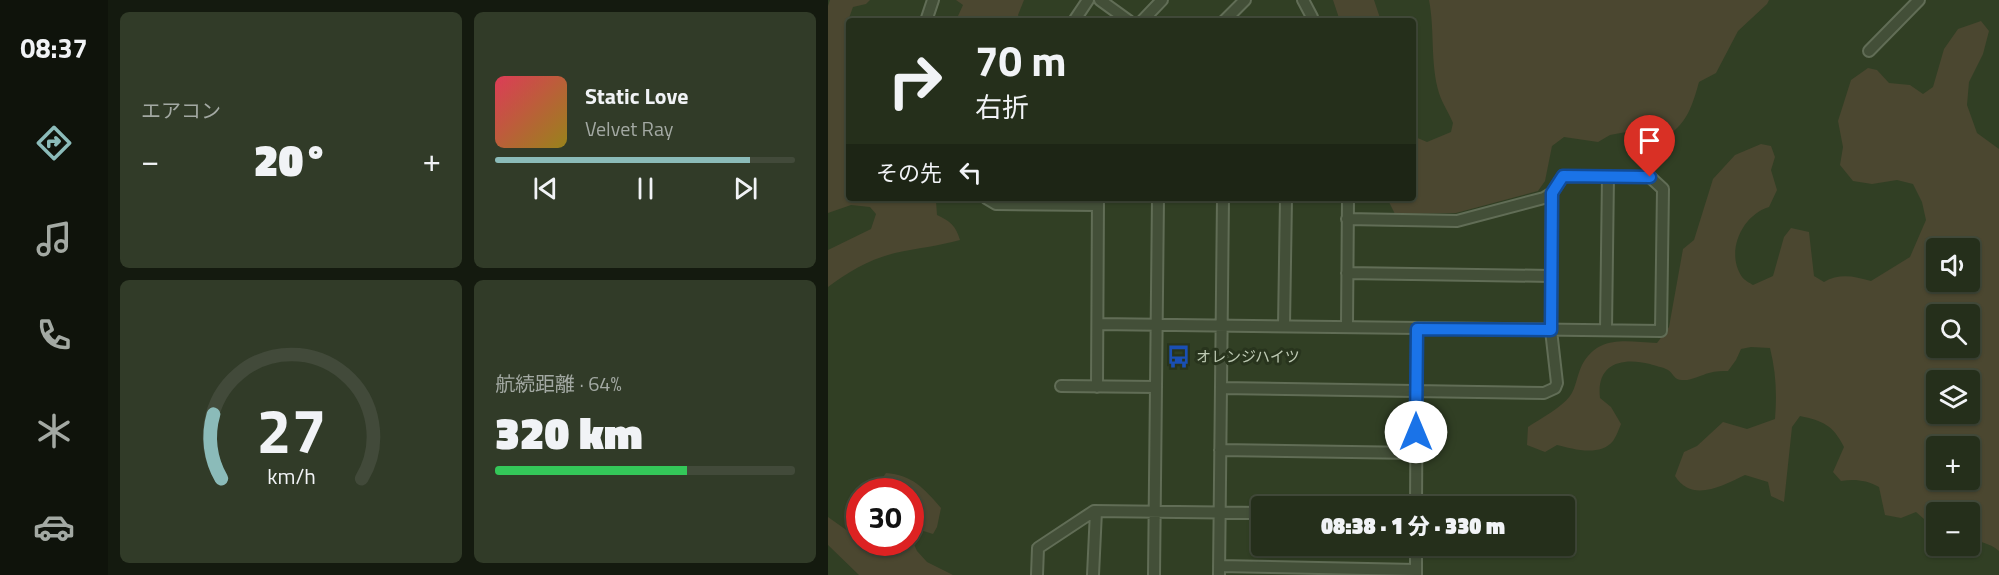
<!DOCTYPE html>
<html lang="ja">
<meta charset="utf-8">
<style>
:root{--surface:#252f1b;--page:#313b28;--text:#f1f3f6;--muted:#a3a9a3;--line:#424a3a;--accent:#8bbbb9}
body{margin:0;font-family:"Titillium Web","Noto Sans JP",sans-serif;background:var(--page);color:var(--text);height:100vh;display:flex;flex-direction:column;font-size:22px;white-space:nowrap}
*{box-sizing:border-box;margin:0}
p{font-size:20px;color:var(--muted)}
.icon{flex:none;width:33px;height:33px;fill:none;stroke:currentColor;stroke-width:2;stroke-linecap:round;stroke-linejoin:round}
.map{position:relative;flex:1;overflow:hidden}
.sheet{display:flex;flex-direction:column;gap:12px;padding:12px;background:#141a0f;width:720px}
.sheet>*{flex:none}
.banner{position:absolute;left:18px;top:18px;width:570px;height:183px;border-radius:6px;box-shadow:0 2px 4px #0004,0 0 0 2px var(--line);background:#252f1b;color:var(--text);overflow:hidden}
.controls{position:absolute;left:1098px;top:238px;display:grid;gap:12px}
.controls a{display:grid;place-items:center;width:54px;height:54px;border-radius:6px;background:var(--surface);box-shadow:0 2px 4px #0004,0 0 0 2px var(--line);font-size:30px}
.speed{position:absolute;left:18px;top:478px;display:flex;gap:12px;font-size:30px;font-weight:700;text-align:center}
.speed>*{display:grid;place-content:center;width:78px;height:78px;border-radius:50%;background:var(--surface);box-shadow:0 2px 4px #0004,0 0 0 2px var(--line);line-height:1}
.speed .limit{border:9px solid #d22;background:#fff;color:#111}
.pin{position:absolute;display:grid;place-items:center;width:51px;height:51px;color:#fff;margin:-62px -26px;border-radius:50% 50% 50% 0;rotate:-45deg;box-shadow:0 0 6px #0007}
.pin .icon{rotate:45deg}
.me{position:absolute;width:66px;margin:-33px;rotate:0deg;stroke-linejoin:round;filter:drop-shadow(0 0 4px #0008)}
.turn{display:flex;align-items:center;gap:21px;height:126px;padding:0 30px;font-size:27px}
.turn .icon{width:78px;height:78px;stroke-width:2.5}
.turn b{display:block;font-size:42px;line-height:51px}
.then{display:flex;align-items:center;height:57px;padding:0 30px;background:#0003;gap:12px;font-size:22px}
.big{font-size:45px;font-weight:800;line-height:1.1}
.sheet .widget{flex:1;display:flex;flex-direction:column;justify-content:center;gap:9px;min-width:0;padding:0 21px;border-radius:9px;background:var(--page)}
.sheet .dial{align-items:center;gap:0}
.dial svg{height:156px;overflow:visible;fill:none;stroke:var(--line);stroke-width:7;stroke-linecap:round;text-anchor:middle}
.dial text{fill:var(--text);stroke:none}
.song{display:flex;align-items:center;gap:18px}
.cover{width:72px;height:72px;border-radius:9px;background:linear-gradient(135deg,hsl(350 70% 55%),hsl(50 70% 35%))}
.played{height:6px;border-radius:3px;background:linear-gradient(90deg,var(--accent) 85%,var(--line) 85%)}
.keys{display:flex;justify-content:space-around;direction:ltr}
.heat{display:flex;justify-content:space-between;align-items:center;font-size:33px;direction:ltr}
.charge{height:9px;border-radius:4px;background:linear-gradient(90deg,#34c759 64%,var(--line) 0)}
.sheet .tiles{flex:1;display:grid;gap:12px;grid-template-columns:repeat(2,1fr)}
.trip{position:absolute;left:423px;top:496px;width:324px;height:60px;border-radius:6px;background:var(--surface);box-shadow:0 2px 4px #0004,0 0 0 2px var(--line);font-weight:800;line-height:60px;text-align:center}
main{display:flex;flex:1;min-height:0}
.dock{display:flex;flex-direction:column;width:108px;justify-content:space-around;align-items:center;background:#0f130b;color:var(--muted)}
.dock .icon{width:42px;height:42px}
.dock .selected{color:var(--accent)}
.dock b{font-size:27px;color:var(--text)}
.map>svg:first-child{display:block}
.green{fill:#4b4730;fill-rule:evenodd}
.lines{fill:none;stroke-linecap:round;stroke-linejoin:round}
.minor-casing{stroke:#616d56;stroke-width:14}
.minor{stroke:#434f38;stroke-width:10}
.route-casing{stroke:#114b97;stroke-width:15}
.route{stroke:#1a73e8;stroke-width:10}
.labels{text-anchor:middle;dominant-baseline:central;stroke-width:6;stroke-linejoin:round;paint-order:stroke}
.poi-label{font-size:15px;fill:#becab4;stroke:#28341d;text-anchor:start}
</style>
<main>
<nav class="dock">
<b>08:37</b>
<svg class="icon selected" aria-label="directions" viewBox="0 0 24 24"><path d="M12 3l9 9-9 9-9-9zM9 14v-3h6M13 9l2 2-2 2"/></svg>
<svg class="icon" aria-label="music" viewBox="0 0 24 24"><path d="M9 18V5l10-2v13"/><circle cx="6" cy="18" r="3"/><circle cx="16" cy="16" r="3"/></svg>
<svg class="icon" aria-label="phone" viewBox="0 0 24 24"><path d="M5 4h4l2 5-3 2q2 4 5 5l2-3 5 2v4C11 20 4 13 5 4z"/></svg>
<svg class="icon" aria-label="climate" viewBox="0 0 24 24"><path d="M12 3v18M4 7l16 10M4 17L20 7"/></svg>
<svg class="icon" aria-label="car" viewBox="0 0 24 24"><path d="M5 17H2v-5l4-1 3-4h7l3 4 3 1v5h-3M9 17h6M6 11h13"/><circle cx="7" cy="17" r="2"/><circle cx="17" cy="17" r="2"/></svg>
</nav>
<section class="sheet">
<div class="tiles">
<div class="widget"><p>エアコン</p>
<div class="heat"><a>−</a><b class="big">20°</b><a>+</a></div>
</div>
<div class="widget">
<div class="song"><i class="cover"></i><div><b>Static Love</b><p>Velvet Ray</p></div></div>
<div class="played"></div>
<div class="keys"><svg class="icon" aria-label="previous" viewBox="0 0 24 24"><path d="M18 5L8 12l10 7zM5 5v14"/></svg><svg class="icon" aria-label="pause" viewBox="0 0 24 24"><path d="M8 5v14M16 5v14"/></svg><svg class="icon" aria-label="next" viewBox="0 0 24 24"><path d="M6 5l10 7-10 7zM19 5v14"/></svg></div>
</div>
<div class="widget dial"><svg viewBox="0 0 100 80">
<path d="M14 69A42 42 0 1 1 86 69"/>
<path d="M14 69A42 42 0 0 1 10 36" stroke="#8bbbb9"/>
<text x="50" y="56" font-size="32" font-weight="700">27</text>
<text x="50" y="72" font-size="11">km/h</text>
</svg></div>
<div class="widget"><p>航続距離 · 64%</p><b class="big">320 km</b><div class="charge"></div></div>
</div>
</section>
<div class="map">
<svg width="1171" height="575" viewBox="0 0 1171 575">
<rect width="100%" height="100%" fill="#313f24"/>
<path class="green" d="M2,0H42L38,4L25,7L21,18L23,21H21V198H111L108,201L109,215C122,221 128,226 132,240C111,246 89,248 67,253C42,259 20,272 0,287V250L43,229L48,214L42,207L23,205L0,213V6Z
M128,0H196L190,15L193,21H119L130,16L135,5Z
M505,0H546L553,21H512Z
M601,0H941L939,4L910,31L888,73L871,82C861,118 855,129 821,147L810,143L798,132L782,135L770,142L736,137L724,146L717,181L710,191L628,213L567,214L559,198H585V136L599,142L623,132L625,123C621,113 614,103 611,93C602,63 607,31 601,0Z
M1153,21L1161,31L1155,54L1141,82L1139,105L1149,133L1171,149V551C1161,542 1150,543 1142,536V513H1108V546H1123L1109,550L1096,543V519L1088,512L1073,518L1057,515L1051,487C1038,480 1027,479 1013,481L1005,472L1016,447C1005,425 995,421 972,416L964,427L956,502L943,496L940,482L917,475C894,486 864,503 847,476L856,452L869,446L895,422L919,429L947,419C949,394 948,372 942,348L923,347L913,349L908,360L900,371C894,371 888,371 881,373C873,375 863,381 854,380C846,380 846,374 840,370C835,367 827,366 822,364C793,357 768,364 772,398L783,407L793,424C791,429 788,437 785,441C772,457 745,449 729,445L717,452L699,445L700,427C712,419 733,408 742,396C748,388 749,375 754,365C771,334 799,342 829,343L841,327L855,249L866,240L885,179L907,155L933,144L943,146L947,157L943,170L949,190L941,207C914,215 897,252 914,277C916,280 922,283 925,285L945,276L956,237L963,228L981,232L986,276L996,282C1011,273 1026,276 1043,281L1082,257L1098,220L1094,202L1085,184L1069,180L1044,184L1025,181L1012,165L1015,147L1010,121L1023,80L1040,68L1049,70L1061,83L1082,85L1095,94L1105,87L1116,49L1130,29ZM1108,249H1142V282H1108ZM1108,315H1142V348H1108ZM1108,381H1142V414H1108ZM1108,447H1142V480H1108Z
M58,473C84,475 96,488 113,508L109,527L105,534L83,527L82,492H53V480Z
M0,517L31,539L32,543C38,543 42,547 49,547L50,543H82L83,538L89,551L99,562L125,575H31L0,545Z"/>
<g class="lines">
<defs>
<path id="minor" d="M272,0L301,21
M475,0L484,17L483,21
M98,21L105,0
M246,21L260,0
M314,21L334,0
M396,21L417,0
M1041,51L1091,0
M158,198L168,204L270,205
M519,273L723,276
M270,324L833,331L835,189L822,177L735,176L724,193L716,198L629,221L519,219
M456,326L458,198
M519,326L520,198
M778,330L780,176
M233,386L328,387
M269,387L270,198
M393,388L716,393L727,388L729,383L723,330L724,193
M392,450L588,453
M588,507L589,329
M588,546V575
M391,566L588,570
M209,575L210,548L266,511L434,513
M265,575L268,511
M326,575L330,198
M391,575L395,198"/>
</defs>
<use href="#minor" class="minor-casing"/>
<use href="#minor" class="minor"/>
</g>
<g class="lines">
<defs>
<path id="route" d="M588,432L589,329L723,330L724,193L735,176L822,177"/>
</defs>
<use href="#route" class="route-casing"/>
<use href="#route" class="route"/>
</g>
<defs>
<symbol id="bus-bare" viewBox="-9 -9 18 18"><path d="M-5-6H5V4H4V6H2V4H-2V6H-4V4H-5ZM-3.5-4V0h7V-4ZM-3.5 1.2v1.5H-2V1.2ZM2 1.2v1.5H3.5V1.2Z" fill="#1a4fb4" stroke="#28341d" stroke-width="2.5" paint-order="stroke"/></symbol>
</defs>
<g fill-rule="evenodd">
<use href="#bus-bare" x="334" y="340" width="33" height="33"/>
</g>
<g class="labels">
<g class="poi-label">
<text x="368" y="356">オレンジハイツ</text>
</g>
</g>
</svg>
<div class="controls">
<a><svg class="icon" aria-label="sound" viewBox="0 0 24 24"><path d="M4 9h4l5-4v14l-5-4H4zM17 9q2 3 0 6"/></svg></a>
<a><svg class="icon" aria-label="search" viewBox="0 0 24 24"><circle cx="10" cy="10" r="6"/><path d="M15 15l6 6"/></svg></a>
<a><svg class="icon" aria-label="layers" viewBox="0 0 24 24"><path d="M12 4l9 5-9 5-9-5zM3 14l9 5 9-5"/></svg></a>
<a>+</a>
<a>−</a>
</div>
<div class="speed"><div class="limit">30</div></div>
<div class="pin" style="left:822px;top:177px;background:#d93025"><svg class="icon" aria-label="arrive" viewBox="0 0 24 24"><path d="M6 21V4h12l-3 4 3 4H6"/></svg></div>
<svg class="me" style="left:588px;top:432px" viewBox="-20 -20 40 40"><circle r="19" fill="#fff"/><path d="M0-13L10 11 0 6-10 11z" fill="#1a73e8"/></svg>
<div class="trip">08:38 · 1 分 · 330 m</div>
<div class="banner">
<div class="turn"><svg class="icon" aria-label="right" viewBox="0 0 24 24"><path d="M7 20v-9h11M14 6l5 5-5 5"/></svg><div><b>70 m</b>右折</div></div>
<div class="then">その先<svg class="icon" aria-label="left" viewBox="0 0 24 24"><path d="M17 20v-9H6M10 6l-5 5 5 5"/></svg></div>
</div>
</div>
</main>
